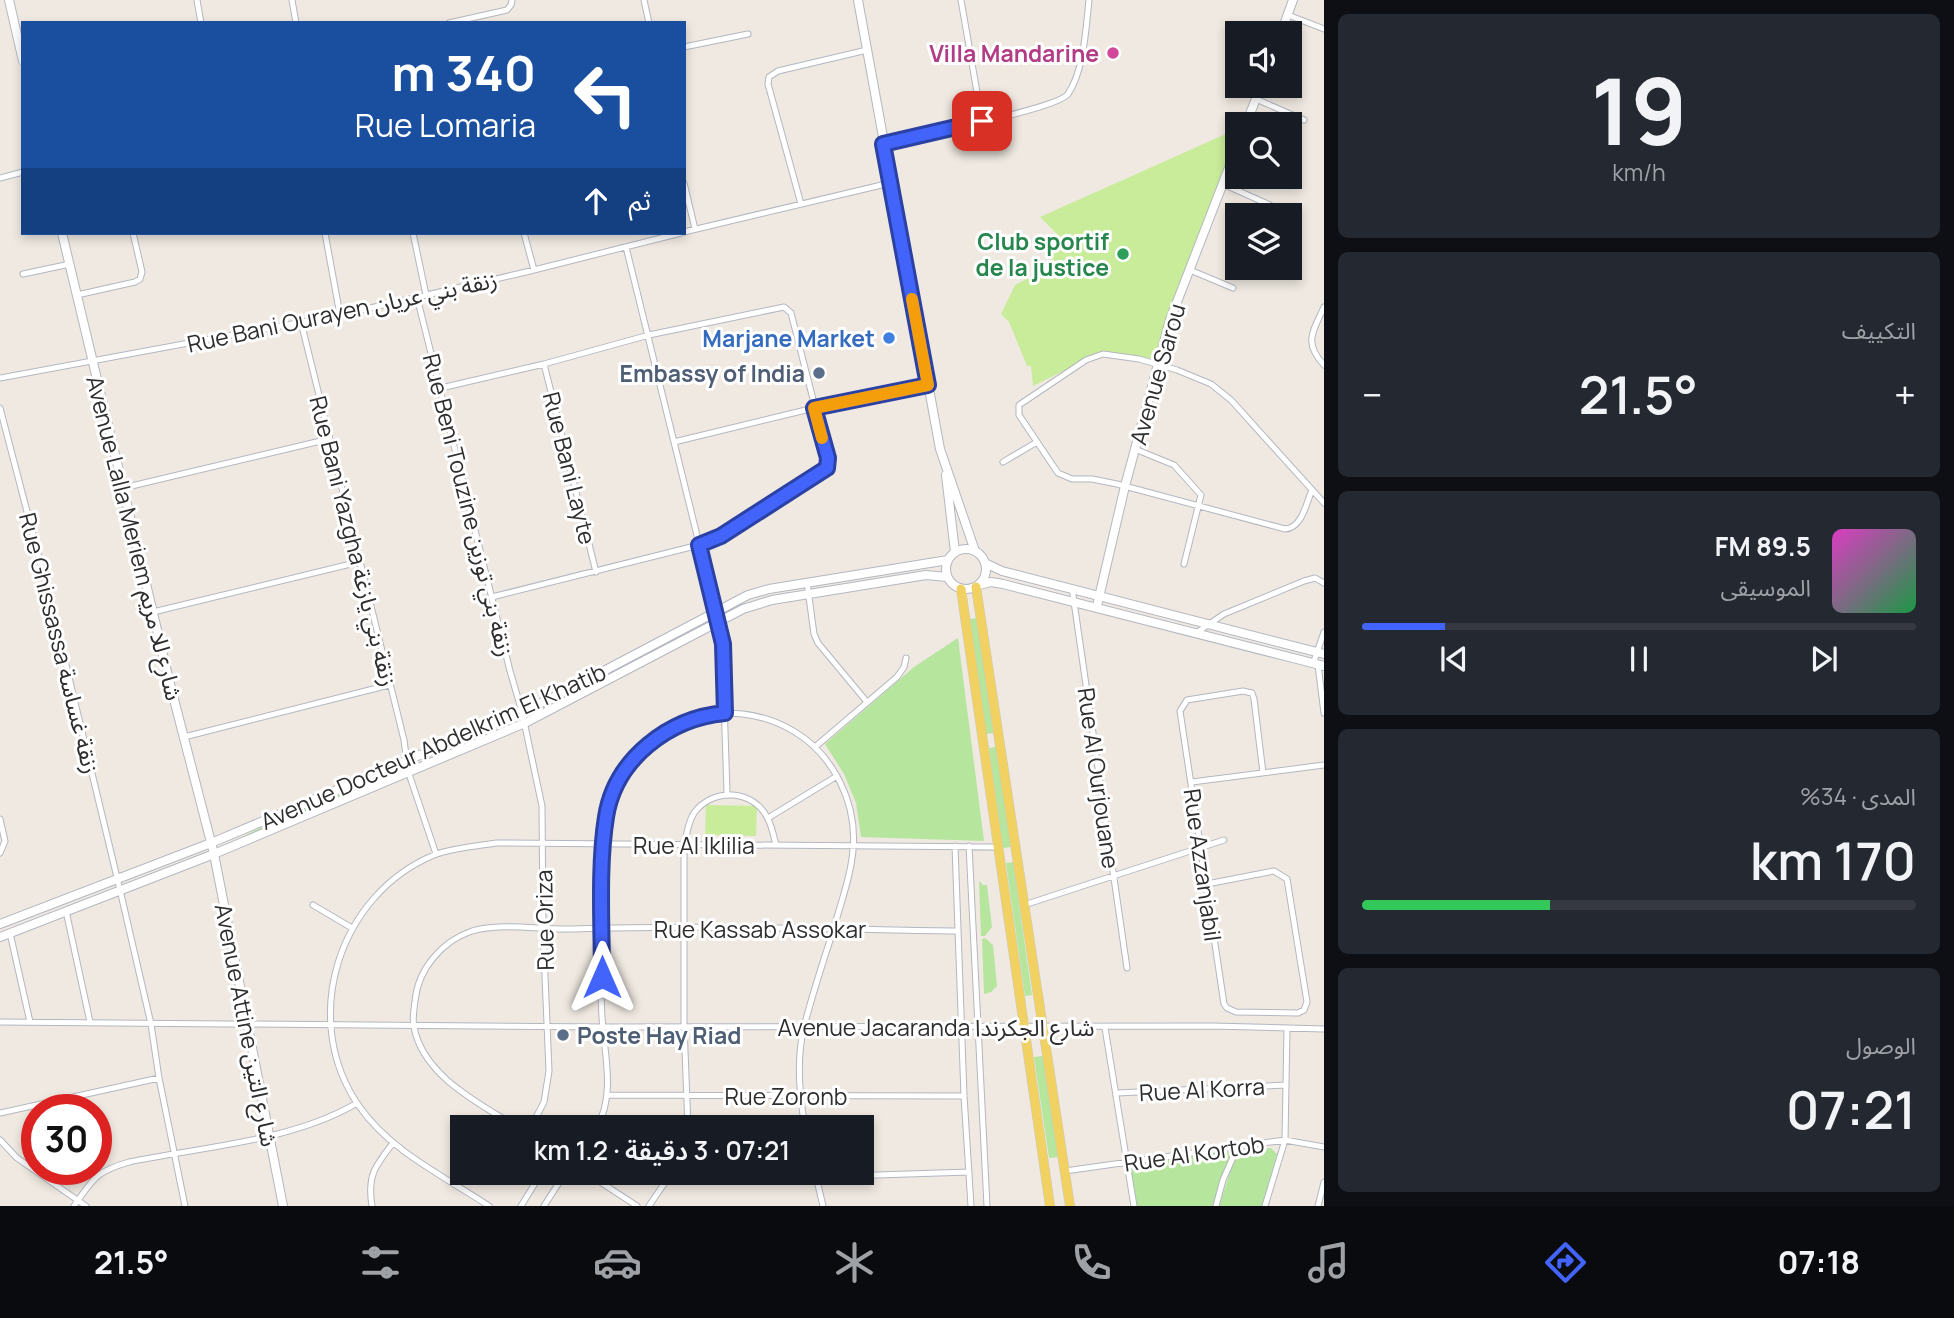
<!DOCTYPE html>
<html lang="ar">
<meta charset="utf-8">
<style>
:root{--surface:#171b24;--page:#242831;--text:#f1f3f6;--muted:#9ea1a6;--line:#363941;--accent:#4264fb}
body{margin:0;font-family:Manrope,"Noto Sans Arabic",sans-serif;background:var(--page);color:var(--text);direction:rtl;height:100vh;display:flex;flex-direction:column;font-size:26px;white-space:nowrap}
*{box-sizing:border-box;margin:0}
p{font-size:23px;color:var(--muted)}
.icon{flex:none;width:38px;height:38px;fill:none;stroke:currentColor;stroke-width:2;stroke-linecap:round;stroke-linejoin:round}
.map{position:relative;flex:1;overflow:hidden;direction:ltr}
.side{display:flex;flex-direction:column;gap:14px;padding:14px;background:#0d0f14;width:630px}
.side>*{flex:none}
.banner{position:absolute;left:21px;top:21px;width:665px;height:214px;border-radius:0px;box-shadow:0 4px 10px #0003;direction:rtl;background:#1a4fa0;color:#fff;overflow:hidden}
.fabs{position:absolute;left:1225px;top:21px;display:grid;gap:14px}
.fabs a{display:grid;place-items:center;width:77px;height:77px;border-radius:0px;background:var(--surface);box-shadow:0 4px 10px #0003;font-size:35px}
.speed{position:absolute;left:21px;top:1094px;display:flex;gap:14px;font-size:35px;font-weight:700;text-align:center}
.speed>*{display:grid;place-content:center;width:91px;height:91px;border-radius:50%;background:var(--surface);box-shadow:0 4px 10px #0003;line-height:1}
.speed .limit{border:10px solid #d22;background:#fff;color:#111}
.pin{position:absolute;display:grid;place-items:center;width:60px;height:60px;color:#fff;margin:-30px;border-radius:14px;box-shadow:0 4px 10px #0006}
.me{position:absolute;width:77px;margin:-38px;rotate:0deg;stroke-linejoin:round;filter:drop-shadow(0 0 5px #0008)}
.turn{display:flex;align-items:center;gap:24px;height:147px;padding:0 35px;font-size:32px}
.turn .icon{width:91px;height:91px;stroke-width:2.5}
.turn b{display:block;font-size:49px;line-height:60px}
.then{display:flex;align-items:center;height:66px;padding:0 35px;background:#0003;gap:14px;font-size:26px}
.big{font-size:52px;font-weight:600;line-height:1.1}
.side .tile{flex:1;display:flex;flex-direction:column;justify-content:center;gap:10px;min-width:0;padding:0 24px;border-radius:10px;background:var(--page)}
.side .dial{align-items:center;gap:0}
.dial b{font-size:91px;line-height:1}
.song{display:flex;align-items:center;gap:21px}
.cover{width:84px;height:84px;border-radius:10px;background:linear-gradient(135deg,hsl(310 70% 55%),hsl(140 70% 35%))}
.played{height:7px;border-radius:4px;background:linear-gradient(90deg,var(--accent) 15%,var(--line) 15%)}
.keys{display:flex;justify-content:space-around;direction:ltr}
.heat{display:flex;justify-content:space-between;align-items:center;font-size:38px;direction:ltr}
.charge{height:10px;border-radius:5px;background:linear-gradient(90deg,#34c759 34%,var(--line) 0)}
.trip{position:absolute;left:450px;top:1115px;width:424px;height:70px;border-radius:0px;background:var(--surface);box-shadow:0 4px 10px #0003;font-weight:600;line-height:70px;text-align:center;direction:rtl}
.dock{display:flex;height:112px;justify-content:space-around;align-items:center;background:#090b0e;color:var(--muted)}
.dock .icon{width:49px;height:49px}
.dock .on{color:var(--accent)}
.dock b{font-size:32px;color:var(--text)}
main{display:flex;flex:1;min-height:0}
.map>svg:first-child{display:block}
.green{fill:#b6e59e}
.pitch{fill:#c9ec9a}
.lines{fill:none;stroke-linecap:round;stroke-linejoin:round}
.street-casing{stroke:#b4b7c1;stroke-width:7}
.secondary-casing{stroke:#b4b7c1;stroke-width:10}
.primary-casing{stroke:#c9c9c9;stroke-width:10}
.street{stroke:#fff;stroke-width:5}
.secondary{stroke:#fff;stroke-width:8}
.primary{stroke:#f2d163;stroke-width:9}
.route-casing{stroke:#2b41a3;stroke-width:18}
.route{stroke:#4264fb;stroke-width:12}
.slow{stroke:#f59e0b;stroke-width:12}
.hotel-dot{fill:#d1479c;stroke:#fff;stroke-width:2.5}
.leisure-dot{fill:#2e9e5b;stroke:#fff;stroke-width:2.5}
.shop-dot{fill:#3f7fe0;stroke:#fff;stroke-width:2.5}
.service-dot{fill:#5c6f8a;stroke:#fff;stroke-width:2.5}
.labels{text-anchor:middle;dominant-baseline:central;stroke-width:6;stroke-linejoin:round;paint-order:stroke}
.hotel-label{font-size:23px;font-weight:bold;fill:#b23c85;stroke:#fff;text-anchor:end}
.leisure-label{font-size:23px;font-weight:bold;fill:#27864d;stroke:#fff;text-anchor:end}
.street-label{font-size:23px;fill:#2e2e2e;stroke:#fff}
.shop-label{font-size:23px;font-weight:bold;fill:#366cbe;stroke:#fff;text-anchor:end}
.service-label{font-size:23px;font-weight:bold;fill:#4e5e75;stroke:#fff;text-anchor:end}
</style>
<main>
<section class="side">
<div class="tile dial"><b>19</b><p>km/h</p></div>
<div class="tile"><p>التكييف</p>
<div class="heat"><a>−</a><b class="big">21.5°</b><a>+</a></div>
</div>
<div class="tile">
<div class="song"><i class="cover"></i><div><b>89.5 FM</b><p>الموسيقى</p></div></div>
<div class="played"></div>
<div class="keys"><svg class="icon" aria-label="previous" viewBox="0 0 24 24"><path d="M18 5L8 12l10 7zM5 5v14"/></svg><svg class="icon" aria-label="pause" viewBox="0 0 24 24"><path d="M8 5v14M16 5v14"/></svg><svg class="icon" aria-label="next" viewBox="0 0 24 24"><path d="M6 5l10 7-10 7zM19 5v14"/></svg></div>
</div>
<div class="tile"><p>المدى · 34%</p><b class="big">170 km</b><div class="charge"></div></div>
<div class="tile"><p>الوصول</p><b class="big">07:21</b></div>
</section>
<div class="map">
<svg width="1324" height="1206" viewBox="0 0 1324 1206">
<rect width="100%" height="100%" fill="#efe9e1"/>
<path class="green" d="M977,618L994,733L986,734L970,619Z
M958,638L984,841L861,837L856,803L844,774L825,744L914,667Z
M996,747L1011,847L1003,848L989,748Z
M395,770H397L396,773L220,848L272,822Z
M1013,862L1032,995L1025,996L1006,863Z
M979,881L983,885H987L992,927L985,936H981Z
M985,938L993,945L997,986L991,992L984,994L982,939Z
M1043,1056L1058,1157L1049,1158L1034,1057Z
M1271,1148L1277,1154L1262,1206H1219L1237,1151Z
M1232,1150L1213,1206H1135L1130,1179L1131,1165Z"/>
<path class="pitch" d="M1237,129V136L1155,359L1104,351L1033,386L1031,366H1027L1009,322L1001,314L1015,285L1049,267L1057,241L1060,237L1040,217Z
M706,805L757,806L756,836L705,835Z"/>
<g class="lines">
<defs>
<path id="street" d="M197,0L201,23
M292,0L296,23
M644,0L649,23
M961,0L982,121
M1288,15L1324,29
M449,23L507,10L511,5L512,0
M684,47L748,34
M1256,99L1304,120
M883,144C911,137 1058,109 1068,94C1084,71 1086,27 1089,0
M0,178L23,172
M684,183L695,229
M1223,184L1270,205
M801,204L768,84L769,77L778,71L867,50
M684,232L890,183
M325,233L340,315
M413,233L426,295
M524,233L534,270
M626,247L722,637L727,793
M1190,270L1233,288
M23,274L70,264
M77,295L135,282L140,279L142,272L133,233
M417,297L510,671L522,712L542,806L543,929L549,1071L544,1102L531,1127
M1324,307C1313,332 1303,342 1324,365
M301,322L404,740L408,771L436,854
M544,364L596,572
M0,378L340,315L526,272L681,233
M441,388L544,364L649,335L784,307L791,313L828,458L827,468L819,474L707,543L492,597
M0,408L54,615L120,890L151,1024L159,1078L185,1206
M674,442L814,408L928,385
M1135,449L1174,465L1201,495L1184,564
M1003,462L1037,442
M123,488L329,439
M1312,490C1306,504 1302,528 1285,529L1117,484L1092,479H1072L1058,473L1019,415V405L1086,360L1103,354L1139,359L1177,370L1211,384L1231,400L1324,503
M807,582L814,634L818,643L867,702
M1072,588L1127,968
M153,612L359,562
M1196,633L1224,614L1304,581L1315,578L1324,583
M1313,664L1324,632
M1318,665L1324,713
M184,737L389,685
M815,747L897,677L904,667L906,658
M1192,782L1324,765
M768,818L837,776
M0,819L5,841L0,853
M955,846L964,1096L971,1206
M969,846L987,1206
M1207,884L1274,871L1287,879L1307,1002L1304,1010L1298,1013L1236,1012L1227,1008L1224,1004L1180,711L1187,700L1243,691L1252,693L1254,699L1263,773
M313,905L352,928
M1024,905L1224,840
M66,911L90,1022
M10,933L30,1022
M0,1022L602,1027L1212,1026L1324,1029
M1105,1028L1134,1206
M1117,1093L1286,1085
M608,1095L964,1096
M0,1113L159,1078
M517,1127C479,1103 423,1076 414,1027C412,1019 414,1009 415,1001C418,969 442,941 472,931C503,922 540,930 572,929C701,925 830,929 958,931
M597,1127C614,1097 606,1061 603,1029C599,994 602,957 602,923C603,861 595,807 636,756C650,740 669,727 688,720C724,708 762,712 795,732C815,744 830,762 840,782C867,836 848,878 833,931C823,962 812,995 804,1027C796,1060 799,1094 805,1127
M688,1127L684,1025V845C687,834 688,822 694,813C713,787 754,789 768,819C772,827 774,837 776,845
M0,1140L17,1158L86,1206
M1065,1171L1285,1140L1324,1147
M585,1172L637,1206
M711,1172L723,1178L747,1179
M815,1172L823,1206
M816,1177L969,1172
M74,1206C94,1178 95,1172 129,1162C202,1147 293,1141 357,1103
M372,1206C367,1176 375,1166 393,1143
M489,1206C444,1176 390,1151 359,1106C299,1020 338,895 434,855C453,848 477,846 497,843L998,847
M521,1206L542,1172
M544,1206L566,1172
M649,1206L672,1172
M1216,1206L1223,1180L1238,1146
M1265,1206L1285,1140L1287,1028
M1318,1206L1324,1182"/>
<path id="secondary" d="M9,0L23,61
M858,0L940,449L975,551
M1281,33L1293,0
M1246,124L1261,86
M62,233L169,680L214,854L283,1206
M946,475L955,552
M946 569a20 20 0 1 1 40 0a20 20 0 1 1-40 0Z
M985,563L1002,571L1324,654
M979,585L991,582L1003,584L1324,666
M1097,606L1125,486L1170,320L1237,147
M0,924L211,843L522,712L560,694L748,595L769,589L948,560
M0,937L214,854L525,723L743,609L772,600L926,575L947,577"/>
<path id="primary" d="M976,587L1070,1206
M961,589L1050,1206"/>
</defs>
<use href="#street" class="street-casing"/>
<use href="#secondary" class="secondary-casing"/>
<use href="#primary" class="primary-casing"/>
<use href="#street" class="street"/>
<use href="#secondary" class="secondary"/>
<use href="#primary" class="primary"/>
</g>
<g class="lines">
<defs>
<path id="route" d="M602,977C602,928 598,866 606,817C615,759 669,718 725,713L723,644L699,545L721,536L827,468L828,458L814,408L928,385L883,144L982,121"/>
</defs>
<use href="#route" class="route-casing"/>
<use href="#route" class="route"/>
<path class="slow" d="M822,438L814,408L928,385L912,299"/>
</g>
<circle class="hotel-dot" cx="1113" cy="53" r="7"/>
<circle class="leisure-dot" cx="1123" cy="254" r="7"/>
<circle class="shop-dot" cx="889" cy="338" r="7"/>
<g class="service-dot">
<circle cx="819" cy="373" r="7"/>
<circle cx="563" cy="1035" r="7"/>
</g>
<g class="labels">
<g class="hotel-label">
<text x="1099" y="53">Villa Mandarine</text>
</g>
<g class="leisure-label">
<text x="1109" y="241">Club sportif<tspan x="1109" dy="26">de la justice</tspan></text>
</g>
<g class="street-label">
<text transform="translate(342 311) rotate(-12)">Rue Bani Ourayen زنقة بني عريان</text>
<text transform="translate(1157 374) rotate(-74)">Avenue Sarou</text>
<text transform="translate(570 468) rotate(76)">Rue Bani Layte</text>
<text transform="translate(469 505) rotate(76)">Rue Beni Touzine زنقة بني توزين</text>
<text transform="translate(135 538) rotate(76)">Avenue Lalla Meriem شارع للا مريم</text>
<text transform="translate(354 541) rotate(76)">Rue Bani Yazgha زنقة بني يازغة</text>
<text transform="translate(60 643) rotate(76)">Rue Ghissassa زنقة غساسة</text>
<text transform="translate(433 746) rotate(-24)">Avenue Docteur Abdelkrim El Khatib</text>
<text transform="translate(1099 778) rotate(82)">Rue Al Ourjouane</text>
<text x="694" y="845">Rue Al Iklilia</text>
<text transform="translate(1203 865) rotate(82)">Rue Azzanjabil</text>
<text transform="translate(544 920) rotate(-91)">Rue Oriza</text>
<text x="760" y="929">Rue Kassab Assokar</text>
<text transform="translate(247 1025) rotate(79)">Avenue Attine شارع التين</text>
<text x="936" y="1027">Avenue Jacaranda شارع الجكرندا</text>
<text transform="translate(1202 1089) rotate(-3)">Rue Al Korra</text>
<text x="786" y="1096">Rue Zoronb</text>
<text transform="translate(1194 1153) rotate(-8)">Rue Al Kortob</text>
</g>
<g class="shop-label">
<text x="875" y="338">Marjane Market</text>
</g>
<g class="service-label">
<text x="805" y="373">Embassy of India</text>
<text x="577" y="1035" text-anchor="start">Poste Hay Riad</text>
</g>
</g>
</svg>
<div class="fabs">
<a><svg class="icon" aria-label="sound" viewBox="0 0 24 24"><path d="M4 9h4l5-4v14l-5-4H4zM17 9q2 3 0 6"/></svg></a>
<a><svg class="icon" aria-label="search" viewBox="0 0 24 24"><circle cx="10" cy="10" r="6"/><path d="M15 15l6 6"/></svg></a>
<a><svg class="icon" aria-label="layers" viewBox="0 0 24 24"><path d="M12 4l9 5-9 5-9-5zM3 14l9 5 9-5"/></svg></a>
</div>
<div class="speed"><div class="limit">30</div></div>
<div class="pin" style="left:982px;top:121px;background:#d93025"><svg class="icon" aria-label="arrive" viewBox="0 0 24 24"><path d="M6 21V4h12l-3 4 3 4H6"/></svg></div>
<svg class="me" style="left:602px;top:977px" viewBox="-20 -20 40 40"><path d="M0-17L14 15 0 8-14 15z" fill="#4264fb" stroke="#fff" stroke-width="4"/></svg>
<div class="trip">07:21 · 3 دقيقة · 1.2 km</div>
<div class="banner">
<div class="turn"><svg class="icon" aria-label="left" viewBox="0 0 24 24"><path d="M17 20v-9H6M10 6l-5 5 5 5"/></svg><div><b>340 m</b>Rue Lomaria</div></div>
<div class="then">ثم<svg class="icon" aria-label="ahead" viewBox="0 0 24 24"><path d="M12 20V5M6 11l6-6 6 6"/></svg></div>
</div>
</div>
</main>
<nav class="dock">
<b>07:18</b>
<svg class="icon on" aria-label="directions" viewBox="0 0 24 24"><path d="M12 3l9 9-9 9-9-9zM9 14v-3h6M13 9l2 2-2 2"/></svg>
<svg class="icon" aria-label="music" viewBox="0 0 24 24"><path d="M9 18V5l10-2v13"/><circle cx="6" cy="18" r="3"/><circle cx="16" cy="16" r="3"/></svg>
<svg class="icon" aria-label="phone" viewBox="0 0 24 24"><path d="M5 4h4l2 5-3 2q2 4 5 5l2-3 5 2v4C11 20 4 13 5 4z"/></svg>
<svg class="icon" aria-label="climate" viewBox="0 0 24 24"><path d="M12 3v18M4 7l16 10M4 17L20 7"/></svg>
<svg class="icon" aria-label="car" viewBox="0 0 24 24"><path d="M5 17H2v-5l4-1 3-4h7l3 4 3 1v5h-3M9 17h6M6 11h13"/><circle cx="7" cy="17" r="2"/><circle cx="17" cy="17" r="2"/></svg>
<svg class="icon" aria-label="filters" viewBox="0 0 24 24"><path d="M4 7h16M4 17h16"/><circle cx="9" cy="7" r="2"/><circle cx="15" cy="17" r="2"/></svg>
<b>21.5°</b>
</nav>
